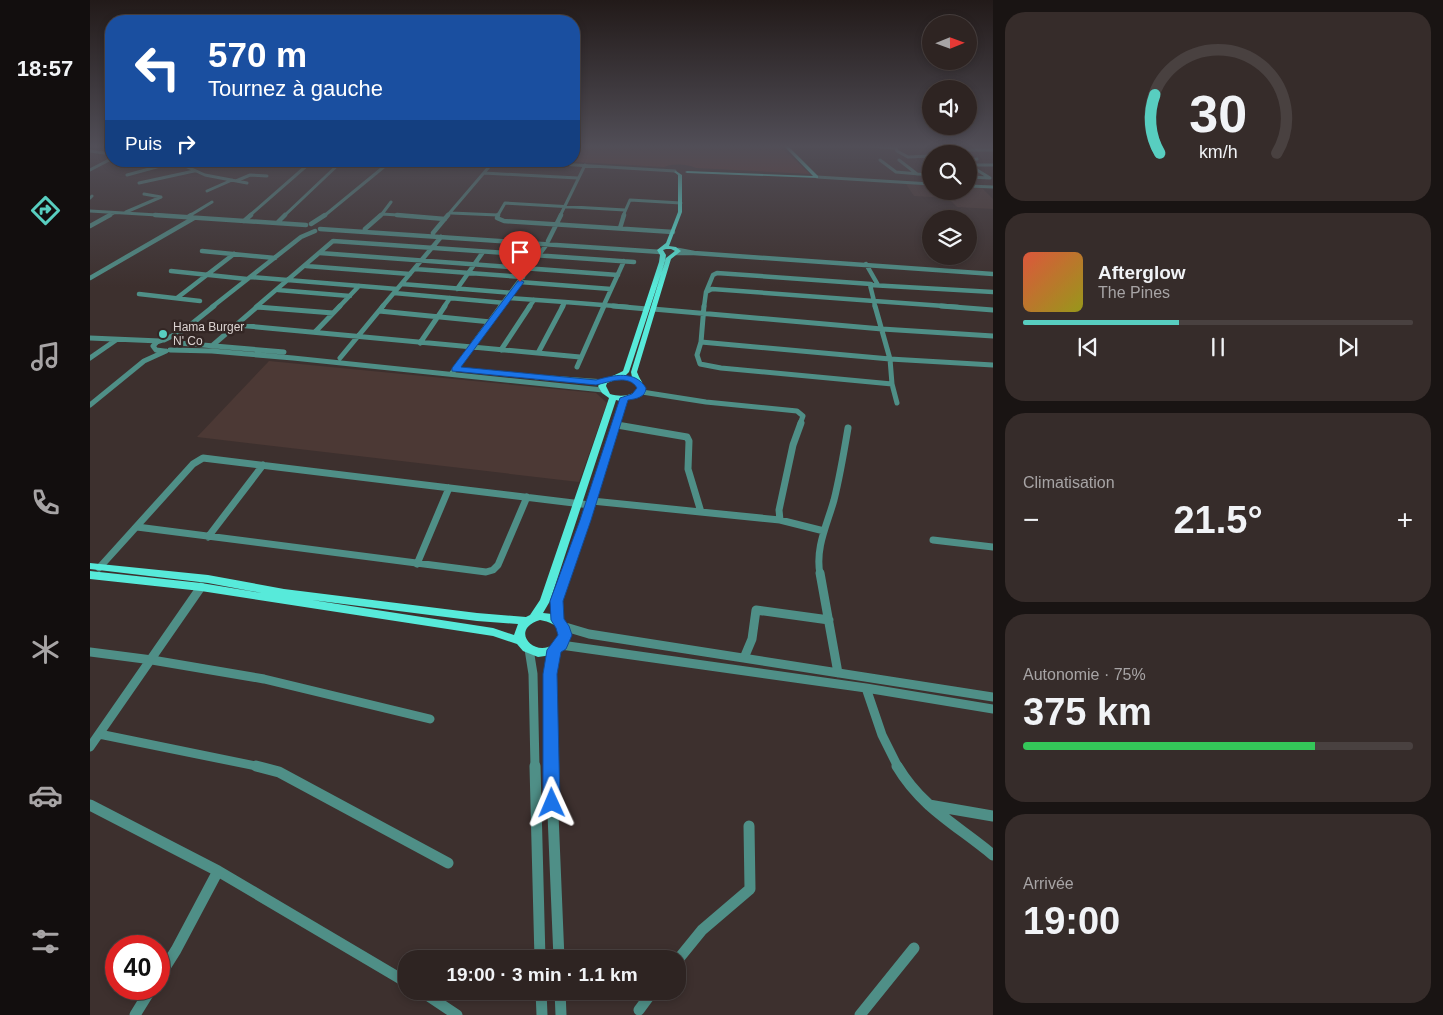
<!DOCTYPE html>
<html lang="fr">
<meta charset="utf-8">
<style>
:root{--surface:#2e2422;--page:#362c2a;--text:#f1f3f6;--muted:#a7a4a5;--line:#494140;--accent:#58cec0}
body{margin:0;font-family:Helvetica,sans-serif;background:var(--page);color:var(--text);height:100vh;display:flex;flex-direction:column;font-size:19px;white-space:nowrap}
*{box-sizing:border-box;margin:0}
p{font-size:16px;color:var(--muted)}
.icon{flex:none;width:28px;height:28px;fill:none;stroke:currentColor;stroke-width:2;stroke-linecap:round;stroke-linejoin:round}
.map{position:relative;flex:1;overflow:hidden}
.drawer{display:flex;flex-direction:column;gap:12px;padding:12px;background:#191413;width:450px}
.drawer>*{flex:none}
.guide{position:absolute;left:15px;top:15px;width:475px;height:152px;border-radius:20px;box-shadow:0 2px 8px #0003,0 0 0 1px var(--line);background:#1a4fa0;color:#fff;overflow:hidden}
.needle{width:32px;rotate:89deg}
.buttons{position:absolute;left:832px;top:15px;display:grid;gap:10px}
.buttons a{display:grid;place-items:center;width:55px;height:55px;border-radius:50%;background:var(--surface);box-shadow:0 2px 8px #0003,0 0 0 1px var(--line);font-size:25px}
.speed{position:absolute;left:15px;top:935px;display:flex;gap:10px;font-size:25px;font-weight:700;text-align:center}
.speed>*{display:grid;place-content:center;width:65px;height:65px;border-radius:50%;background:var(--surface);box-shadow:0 2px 8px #0003,0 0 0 1px var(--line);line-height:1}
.speed .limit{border:8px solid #d22;background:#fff;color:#111}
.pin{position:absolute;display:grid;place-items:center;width:42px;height:42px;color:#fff;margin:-51px -21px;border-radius:50% 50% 50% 0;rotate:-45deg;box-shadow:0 0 5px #0007}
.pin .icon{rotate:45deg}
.me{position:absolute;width:55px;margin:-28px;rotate:359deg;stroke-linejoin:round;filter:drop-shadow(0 0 4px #0008)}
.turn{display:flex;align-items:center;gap:18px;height:105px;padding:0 20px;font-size:22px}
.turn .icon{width:65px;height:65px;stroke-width:2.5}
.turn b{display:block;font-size:35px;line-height:42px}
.then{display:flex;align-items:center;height:48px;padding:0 20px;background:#0003;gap:10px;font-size:19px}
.big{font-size:38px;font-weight:700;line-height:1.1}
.drawer .card{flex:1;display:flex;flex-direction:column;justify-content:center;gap:8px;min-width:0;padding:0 18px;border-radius:20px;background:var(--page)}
.drawer .dial{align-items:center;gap:0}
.dial svg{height:130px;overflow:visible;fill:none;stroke:var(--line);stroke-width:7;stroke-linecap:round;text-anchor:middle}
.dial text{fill:var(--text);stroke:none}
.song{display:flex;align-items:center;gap:15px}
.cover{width:60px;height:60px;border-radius:8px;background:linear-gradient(135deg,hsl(10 70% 55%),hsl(60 70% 35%))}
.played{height:5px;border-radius:2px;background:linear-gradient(90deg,var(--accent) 40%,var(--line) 40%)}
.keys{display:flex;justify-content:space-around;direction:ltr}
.heat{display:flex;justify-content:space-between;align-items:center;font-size:28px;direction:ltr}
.charge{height:8px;border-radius:4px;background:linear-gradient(90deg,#34c759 75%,var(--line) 0)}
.trip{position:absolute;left:308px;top:950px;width:288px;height:50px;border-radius:20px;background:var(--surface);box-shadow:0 2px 8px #0003,0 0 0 1px var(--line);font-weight:700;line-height:50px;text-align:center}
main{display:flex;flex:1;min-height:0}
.tab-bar{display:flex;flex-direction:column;width:90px;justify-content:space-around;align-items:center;background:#120e0e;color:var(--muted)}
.tab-bar .icon{width:35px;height:35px}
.tab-bar .current{color:var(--accent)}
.tab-bar b{font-size:22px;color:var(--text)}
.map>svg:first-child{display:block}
.built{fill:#4c3935}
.green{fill:#63362f}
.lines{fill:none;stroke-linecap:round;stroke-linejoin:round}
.minor-far5{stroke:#4f8f87;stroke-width:3}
.minor-far4{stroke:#4f8f87;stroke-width:4.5}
.minor-far3{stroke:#4f8f87;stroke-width:5}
.minor-far2{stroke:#4f8f87;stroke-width:7}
.minor-far1{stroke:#4f8f87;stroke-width:9}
.minor{stroke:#4f8f87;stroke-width:11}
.major{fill:#57eada;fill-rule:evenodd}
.route{fill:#1a73e8;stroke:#114b97}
.poi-dot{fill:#58cec0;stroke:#332624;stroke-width:2}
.labels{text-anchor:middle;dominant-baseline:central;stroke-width:5;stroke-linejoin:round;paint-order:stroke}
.far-poi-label{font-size:12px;fill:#dad2d0;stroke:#332624;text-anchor:start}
</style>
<main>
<nav class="tab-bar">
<b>18:57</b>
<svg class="icon current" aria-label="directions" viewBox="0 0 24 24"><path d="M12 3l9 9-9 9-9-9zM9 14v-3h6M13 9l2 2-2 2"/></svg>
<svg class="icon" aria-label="music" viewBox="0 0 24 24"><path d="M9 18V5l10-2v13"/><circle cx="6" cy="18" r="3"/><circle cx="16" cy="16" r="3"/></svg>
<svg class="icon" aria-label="phone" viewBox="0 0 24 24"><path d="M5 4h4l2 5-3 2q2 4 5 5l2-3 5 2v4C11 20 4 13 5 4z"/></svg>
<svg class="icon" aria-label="climate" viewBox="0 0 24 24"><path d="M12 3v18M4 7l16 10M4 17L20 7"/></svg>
<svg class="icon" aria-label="car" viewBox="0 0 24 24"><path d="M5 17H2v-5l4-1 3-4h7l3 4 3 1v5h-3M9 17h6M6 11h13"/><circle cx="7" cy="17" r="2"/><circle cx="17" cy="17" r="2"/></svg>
<svg class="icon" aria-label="filters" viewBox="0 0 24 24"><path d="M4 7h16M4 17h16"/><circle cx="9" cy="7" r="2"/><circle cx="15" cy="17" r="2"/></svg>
</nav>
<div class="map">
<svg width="903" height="1015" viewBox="0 0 903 1015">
<rect width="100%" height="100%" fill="#3d302e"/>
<path class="built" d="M816,184L841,185V191H879V188H892L903,199V209L867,207L858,198L824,196Z
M179,361L506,393L517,403L489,482L107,437Z"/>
<path class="green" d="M484,145H689L720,174L606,168C598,164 582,163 574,167L469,161H484Z"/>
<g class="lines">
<path class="minor-far5" d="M764,145L806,148
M805,145L807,151L818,157L841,156
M0,151L21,154
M848,154L850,150H903
M790,160L806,172L841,175
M809,160L827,174
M879,160L887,159
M84,161L115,175L157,183
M185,161H188
M419,161L585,171
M879,165L900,178L879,177
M881,165H903
M837,166L841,168
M0,170L21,159
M394,173L488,178
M37,175L85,162
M727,177L841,184
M146,181L160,175L177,176
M49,183L104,171
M879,186L903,187
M117,191L142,180
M0,198L2,196
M0,211L84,216
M36,212L71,197L54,194
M361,213L408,215
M292,214L301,202
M408,215L415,203L535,210
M18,216L24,213
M99,216L122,202
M159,216L222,161
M194,216L252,161
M234,216L301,161
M289,216L292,214L323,216
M357,216L404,161
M470,216L495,165
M533,216L540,200L591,203"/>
<path class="minor-far4" d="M65,215L216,225
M307,215L355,219
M408,215L407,218L414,221L583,232
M98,217L101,215
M154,221L161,215
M187,223L195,215
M221,224L235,215
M0,226L20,215
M530,228L534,215
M230,229L571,252
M275,229L291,215
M343,233L358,215
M458,241L471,215
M112,251L185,258
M230,253L528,275
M586,253H604L588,250
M604,253L903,274
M776,264L788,285
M216,266L320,274
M325,269L433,277
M81,271L157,279
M160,277L307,289
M0,278L104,218
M430,282L521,289
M312,284L423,293
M367,289L393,252
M188,290L260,296
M616,292L623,275L627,273L781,284
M304,293L415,303
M49,294L110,301
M87,298L144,254
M419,298L475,302L472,307
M784,301L868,307
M784,301L785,307
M784,301L780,285L903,292
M475,302L538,307
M122,307L211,237L225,231
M166,307L243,241L544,262
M167,307H172
M249,307L269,286
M292,307L351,237
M354,307L360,298
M410,307L457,244
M439,307L444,300
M513,307L534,261
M614,307L616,292L622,289L784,301"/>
<path class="minor-far3" d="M523,306L557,309
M614,306L611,342L800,359L785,306
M851,306L903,310
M167,307L243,313
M563,309L792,329L903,336
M289,311L401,322
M146,325L490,357
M225,332L250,306
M0,338L70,341
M74,340L94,330L124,306
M611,342L607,355L610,364L631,368L802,384
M89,343L194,352
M330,343L355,306
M123,345L168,306
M80,350L122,351L203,358L513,390
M411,350L440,306
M74,351L66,350L63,346L67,342L76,339
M448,353L473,306
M0,358L26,340
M250,358L293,306
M487,367L514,306
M362,373L411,306
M446,377L515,382
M552,392L616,402L707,411L713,416L710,424
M807,403L802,384L800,359L903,365
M0,405L54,361L76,351"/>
<path class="minor-far2" d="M527,425L597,437L599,441L598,469L611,512
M502,501L690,520L734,531
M690,520L689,510L703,445L711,423
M47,527L396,572L403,570L408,565L437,497
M118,537L173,465
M843,540L903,547
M327,564L359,488
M9,568L103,464L113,458L500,505
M730,574C725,548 737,525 744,500C750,476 754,452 758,428"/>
<path class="minor-far1" d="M730,573L748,673
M472,626L499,634L903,697
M471,645L776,688L903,709
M439,649L443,674L445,767
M0,652L62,660L174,679L340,719
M654,658L662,639L666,610L739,620
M776,688L792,735L808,767
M9,734L171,767
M0,747L111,587
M461,767L460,674L464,650"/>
<path class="minor" d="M166,766L189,772L358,863
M445,766L450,959
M461,766L469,959
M807,766C832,808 867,825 903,855
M0,805L128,871L316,982
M839,805L903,816
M586,962L612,930L660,889L659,826
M69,977L86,950L128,871
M331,991L367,1015
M451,991L452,1015
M470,991L471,1015
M549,1010L563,991
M45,1015L61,989
M770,1015L824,948"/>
<path class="major" d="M693,145H697L728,176V178L597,173L595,172L597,171L723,176Z
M586,171L592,175V212L579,246L586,247L591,251L581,259L547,372C550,380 554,384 556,392L550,396L537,400L500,521L471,601L473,620L477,625L479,633L476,644L470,651L462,655L448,657L433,651L427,644L403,636L111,591L0,579V571L111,583L172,593L118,583L0,569V563L118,575L194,589L387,613L436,617L440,615L450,600L519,398L512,393L508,386C515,378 524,376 533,371L569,262L570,255L567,250L576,243L588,212V175L584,172ZM576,249H581L585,251L576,258L541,372L542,377L535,376L539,372L575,262L576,255L573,250ZM525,380C534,379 541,380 548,386V391C539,396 530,397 520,394L516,386L517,383ZM526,400L530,401L492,521L461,601L462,614L453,613L460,601ZM222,600L387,621L428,624L424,635L403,628ZM450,620C462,622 477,629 464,643C447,660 417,630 450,620Z"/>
</g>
<linearGradient id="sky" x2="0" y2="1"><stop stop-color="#221a19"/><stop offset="0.51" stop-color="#514e57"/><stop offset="1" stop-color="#514e57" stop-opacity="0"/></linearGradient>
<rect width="903" height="287" fill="url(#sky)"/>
<path class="route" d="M430,280L434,282L371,367L506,380C524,375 545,370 556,388C556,397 546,399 538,400L501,520L473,601L474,619L479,626L482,635L476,649L471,652L467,674L470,803L468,809L462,811L456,809L453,803V674L457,650L468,635L466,628L461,620L460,601L490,520L530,398L542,394L547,388C539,374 519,382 506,385L362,371V368L428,281Z"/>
<circle class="poi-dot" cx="73" cy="334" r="5"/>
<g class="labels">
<g class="far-poi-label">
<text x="83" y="327">Hama Burger<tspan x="83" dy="14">N' Co</tspan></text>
</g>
</g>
</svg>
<div class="buttons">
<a><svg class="needle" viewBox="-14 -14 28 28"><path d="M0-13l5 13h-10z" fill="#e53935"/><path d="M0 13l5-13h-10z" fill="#a7a4a5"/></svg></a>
<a><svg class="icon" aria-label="sound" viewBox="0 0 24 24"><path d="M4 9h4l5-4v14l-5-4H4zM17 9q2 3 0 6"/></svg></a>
<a><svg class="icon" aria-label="search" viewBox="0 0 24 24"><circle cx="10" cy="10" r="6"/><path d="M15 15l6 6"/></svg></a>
<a><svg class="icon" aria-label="layers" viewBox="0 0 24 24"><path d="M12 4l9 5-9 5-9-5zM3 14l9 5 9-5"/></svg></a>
</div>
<div class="speed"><div class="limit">40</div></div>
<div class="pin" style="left:430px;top:282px;background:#d93025"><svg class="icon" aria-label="arrive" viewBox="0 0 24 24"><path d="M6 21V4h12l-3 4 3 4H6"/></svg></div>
<svg class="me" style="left:462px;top:803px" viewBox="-20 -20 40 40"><path d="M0-17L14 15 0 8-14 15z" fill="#1a73e8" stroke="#fff" stroke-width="4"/></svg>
<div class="trip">19:00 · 3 min · 1.1 km</div>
<div class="guide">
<div class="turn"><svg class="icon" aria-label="left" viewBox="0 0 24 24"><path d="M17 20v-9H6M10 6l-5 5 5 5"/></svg><div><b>570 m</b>Tournez à gauche</div></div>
<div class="then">Puis<svg class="icon" aria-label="right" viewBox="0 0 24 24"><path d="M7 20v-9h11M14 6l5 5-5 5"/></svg></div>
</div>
</div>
<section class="drawer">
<div class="card dial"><svg viewBox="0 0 100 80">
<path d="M14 69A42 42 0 1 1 86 69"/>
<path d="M14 69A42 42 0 0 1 11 33" stroke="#58cec0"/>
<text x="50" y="56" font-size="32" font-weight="700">30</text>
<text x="50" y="72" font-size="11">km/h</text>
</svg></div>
<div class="card">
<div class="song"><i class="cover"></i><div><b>Afterglow</b><p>The Pines</p></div></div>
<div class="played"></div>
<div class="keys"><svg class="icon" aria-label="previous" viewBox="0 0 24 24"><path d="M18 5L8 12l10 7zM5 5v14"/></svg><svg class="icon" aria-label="pause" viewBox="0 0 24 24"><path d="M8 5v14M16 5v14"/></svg><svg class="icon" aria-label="next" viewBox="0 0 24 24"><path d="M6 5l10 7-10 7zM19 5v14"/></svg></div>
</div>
<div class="card"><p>Climatisation</p>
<div class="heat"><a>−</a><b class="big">21.5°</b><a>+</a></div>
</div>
<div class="card"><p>Autonomie · 75%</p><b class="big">375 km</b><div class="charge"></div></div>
<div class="card"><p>Arrivée</p><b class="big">19:00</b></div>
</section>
</main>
